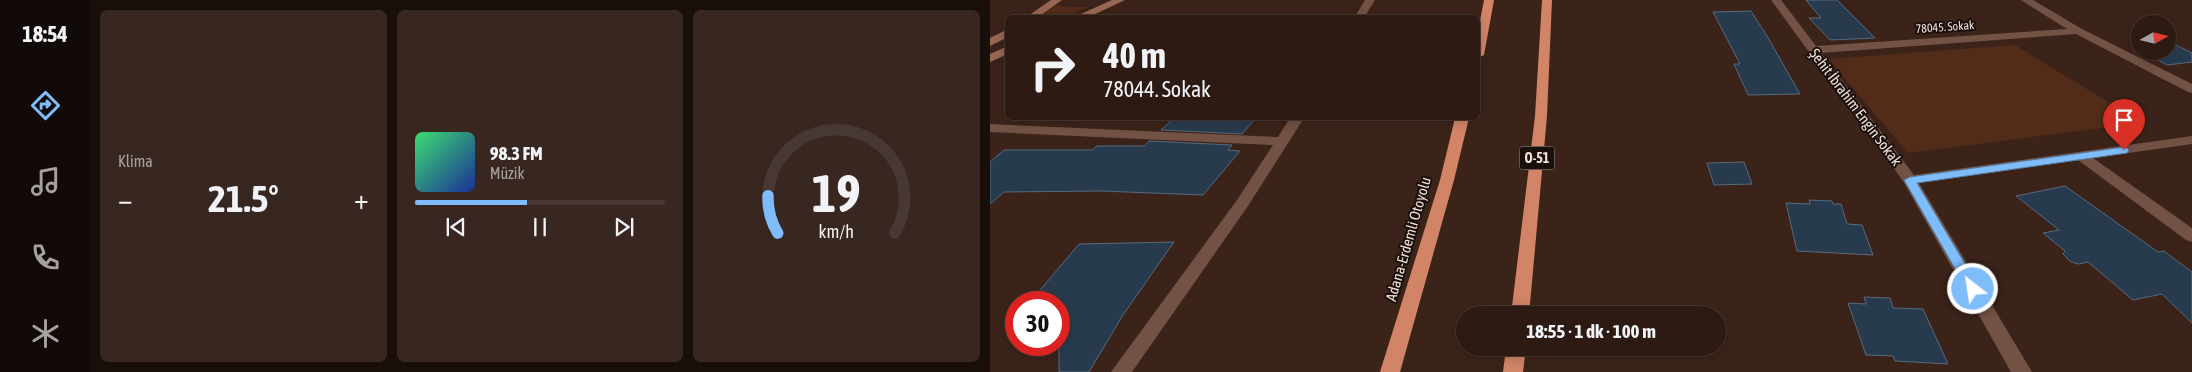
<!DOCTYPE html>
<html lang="tr">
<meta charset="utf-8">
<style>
:root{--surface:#2c1a13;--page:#382721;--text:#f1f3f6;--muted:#a6a1a0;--line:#483833;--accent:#7fbdfa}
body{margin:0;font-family:"Asap Condensed",sans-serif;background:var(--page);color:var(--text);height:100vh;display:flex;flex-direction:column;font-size:19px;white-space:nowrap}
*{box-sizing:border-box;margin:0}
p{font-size:16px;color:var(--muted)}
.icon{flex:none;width:28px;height:28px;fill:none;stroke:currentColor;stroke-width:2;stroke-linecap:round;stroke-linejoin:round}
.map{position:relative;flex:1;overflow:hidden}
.details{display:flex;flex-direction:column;gap:10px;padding:10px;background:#180e0a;width:900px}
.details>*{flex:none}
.banner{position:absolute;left:15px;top:15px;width:475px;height:105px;border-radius:8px;box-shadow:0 2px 12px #0003,0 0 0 1px var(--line);background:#2c1a13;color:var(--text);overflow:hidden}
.needle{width:32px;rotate:82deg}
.fabs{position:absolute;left:1141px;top:15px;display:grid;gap:10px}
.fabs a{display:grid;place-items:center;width:45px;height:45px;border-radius:50%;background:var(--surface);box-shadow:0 2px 12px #0003,0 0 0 1px var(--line);font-size:25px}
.speed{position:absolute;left:15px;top:291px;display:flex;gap:10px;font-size:25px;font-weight:700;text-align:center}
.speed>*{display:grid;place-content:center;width:65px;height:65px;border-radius:50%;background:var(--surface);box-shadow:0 2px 12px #0003,0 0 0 1px var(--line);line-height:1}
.speed .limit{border:8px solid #d22;background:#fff;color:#111}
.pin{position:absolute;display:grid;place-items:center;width:42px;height:42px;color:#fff;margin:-51px -21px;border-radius:50% 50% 50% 0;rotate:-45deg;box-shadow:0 0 5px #0007}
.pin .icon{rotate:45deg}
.me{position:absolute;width:55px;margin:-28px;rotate:330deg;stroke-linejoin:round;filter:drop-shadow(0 0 4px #0008)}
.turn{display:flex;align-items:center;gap:18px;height:105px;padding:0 15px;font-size:22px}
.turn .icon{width:65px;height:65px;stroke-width:2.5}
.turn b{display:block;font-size:35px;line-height:42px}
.big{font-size:38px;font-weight:700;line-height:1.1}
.details .tile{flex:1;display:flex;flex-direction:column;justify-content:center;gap:8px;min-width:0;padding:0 18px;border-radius:8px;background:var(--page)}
.details .dial{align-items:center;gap:0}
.dial svg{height:130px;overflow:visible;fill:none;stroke:var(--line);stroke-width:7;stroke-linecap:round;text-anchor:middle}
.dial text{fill:var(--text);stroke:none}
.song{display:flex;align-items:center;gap:15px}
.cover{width:60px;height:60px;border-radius:8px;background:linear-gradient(135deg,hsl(140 70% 55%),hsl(230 70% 35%))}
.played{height:5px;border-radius:2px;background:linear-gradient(90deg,var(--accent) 45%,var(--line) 45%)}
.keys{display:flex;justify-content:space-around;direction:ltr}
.heat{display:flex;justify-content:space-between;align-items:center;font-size:28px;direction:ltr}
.details .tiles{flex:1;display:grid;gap:10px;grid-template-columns:repeat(3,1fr)}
.trip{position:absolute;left:466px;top:306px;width:270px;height:50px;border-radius:25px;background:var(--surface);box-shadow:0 2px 12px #0003,0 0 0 1px var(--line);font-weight:700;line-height:50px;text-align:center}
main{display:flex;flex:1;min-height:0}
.menu{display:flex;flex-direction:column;width:90px;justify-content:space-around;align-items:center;background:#120a08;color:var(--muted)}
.menu .icon{width:35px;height:35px}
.menu .current{color:var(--accent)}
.menu b{font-size:22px;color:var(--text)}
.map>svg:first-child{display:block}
.green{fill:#532b19}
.building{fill:#283b4e;stroke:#566a7e}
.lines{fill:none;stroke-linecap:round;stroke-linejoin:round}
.street{fill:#715245;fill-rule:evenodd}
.secondary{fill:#986753;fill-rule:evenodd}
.highway{fill:#d18566;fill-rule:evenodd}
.route{fill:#7fbdfa;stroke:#537ba2}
.labels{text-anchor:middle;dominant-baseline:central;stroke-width:4;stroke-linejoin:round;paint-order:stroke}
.far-street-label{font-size:12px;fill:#f1e1da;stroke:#1a100b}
.shield{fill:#1a100b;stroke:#b0a29c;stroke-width:1}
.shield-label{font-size:14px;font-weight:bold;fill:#f1e1da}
.street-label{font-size:15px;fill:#f1e1da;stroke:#1a100b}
</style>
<main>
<nav class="menu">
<b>18:54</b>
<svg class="icon current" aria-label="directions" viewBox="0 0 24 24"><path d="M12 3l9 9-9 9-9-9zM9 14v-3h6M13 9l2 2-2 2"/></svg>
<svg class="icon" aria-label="music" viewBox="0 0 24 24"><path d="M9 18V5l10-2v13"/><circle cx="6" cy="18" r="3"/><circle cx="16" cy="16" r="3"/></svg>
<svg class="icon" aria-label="phone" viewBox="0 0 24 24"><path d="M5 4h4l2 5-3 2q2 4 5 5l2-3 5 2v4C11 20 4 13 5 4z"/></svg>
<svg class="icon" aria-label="climate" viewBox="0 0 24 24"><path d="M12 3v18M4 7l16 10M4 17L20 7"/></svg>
</nav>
<section class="details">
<div class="tiles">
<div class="tile"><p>Klima</p>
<div class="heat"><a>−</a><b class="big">21.5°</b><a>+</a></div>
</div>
<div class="tile">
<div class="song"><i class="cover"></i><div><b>98.3 FM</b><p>Müzik</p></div></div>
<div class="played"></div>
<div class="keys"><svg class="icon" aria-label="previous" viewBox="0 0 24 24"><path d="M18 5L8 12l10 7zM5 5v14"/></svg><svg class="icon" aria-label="pause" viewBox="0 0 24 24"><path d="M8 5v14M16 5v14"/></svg><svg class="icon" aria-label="next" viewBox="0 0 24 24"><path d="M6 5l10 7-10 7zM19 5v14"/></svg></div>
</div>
<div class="tile dial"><svg viewBox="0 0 100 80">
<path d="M14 69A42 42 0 1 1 86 69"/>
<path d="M14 69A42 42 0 0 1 8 46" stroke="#7fbdfa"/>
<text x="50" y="56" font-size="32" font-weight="700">19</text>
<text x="50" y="72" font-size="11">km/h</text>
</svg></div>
</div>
</section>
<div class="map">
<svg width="1202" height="372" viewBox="0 0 1202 372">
<rect width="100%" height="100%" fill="#3b2319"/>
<path class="green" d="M66,5L80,7H99L75,17H49Z
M1025,45L1152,123L918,153L838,59Z"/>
<path class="building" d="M816,0H847L885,38L840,40L819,18H831Z
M761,11L777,36L810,94L758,95L744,64H750L723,12Z
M1178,41L1202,53V62L1177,65L1151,51H1178Z
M184,118H266L252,134L171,130Z
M159,141L242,145L238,150L250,151L213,195L111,191L14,192L0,204V162L14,150H102L107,146H155Z
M754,162L762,184L724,185L717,163Z
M1075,186L1168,252L1174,251L1202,272V323L1172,294L1143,300L1098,262L1089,264L1081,262L1073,254L1075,251L1053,233L1069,230L1026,196Z
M819,200L842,201L843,204H851L857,224L872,225L883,255L807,251L796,203L820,204Z
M184,242L133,315L99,372H69V302H40L89,244Z
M874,297L900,298L903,308L933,309L958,364L905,361L903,356L876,355L858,303L876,304Z"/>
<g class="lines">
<path class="street" d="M375,0H385L374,18H364Z
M781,0H791L826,46L1077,29L1031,0H1043L1092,29L1202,84V93L1198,92L1086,34L831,53L924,175L1202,136V144L1103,158L1202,228V242L1196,240L1088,160L929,183L1042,372H1021L913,181Z
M300,118H314L258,206L142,372H121L247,200L283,145L0,132V124L288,137Z"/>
<path class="secondary" d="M61,0H72L47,18H35Z
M122,0H135L97,18H82Z
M18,29V37L0,46V38Z
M18,46V54L0,62V54Z"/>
<path class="highway" d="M494,0H504L494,55L488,58V31Z
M552,0H562L557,116L539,315H521L545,116Z
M465,118H479L464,180L410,372H390L450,180Z
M516,348H536L533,372H513Z"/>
</g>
<path class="route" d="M1134,147L1137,148L1139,150L1137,153L927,183L990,289L988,293H979L914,180L920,177Z"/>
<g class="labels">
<g class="far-street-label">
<text transform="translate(955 27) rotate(-4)">78045. Sokak</text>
</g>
<rect class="shield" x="529.5" y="146.5" width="35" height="23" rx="4"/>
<g class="shield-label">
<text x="547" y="158">O-51</text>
</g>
<g class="street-label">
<text transform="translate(866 107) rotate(53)">Şehit İbrahim Engin Sokak</text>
<text transform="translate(418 239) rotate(-74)">Adana-Erdemli Otoyolu</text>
</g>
</g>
</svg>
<div class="fabs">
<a><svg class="needle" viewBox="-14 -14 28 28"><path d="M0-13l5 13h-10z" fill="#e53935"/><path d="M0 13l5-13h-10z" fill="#a6a1a0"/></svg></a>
</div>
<div class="speed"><div class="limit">30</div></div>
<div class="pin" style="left:1134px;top:150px;background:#d93025"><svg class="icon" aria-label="arrive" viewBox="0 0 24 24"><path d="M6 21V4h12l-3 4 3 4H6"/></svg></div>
<svg class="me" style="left:983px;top:289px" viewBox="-20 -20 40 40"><circle r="17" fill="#7fbdfa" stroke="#fff" stroke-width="3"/><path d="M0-11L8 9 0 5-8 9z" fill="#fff"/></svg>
<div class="trip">18:55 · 1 dk · 100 m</div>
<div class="banner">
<div class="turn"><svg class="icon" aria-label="right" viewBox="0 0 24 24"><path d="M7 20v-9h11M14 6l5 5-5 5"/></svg><div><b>40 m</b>78044. Sokak</div></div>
</div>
</div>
</main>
